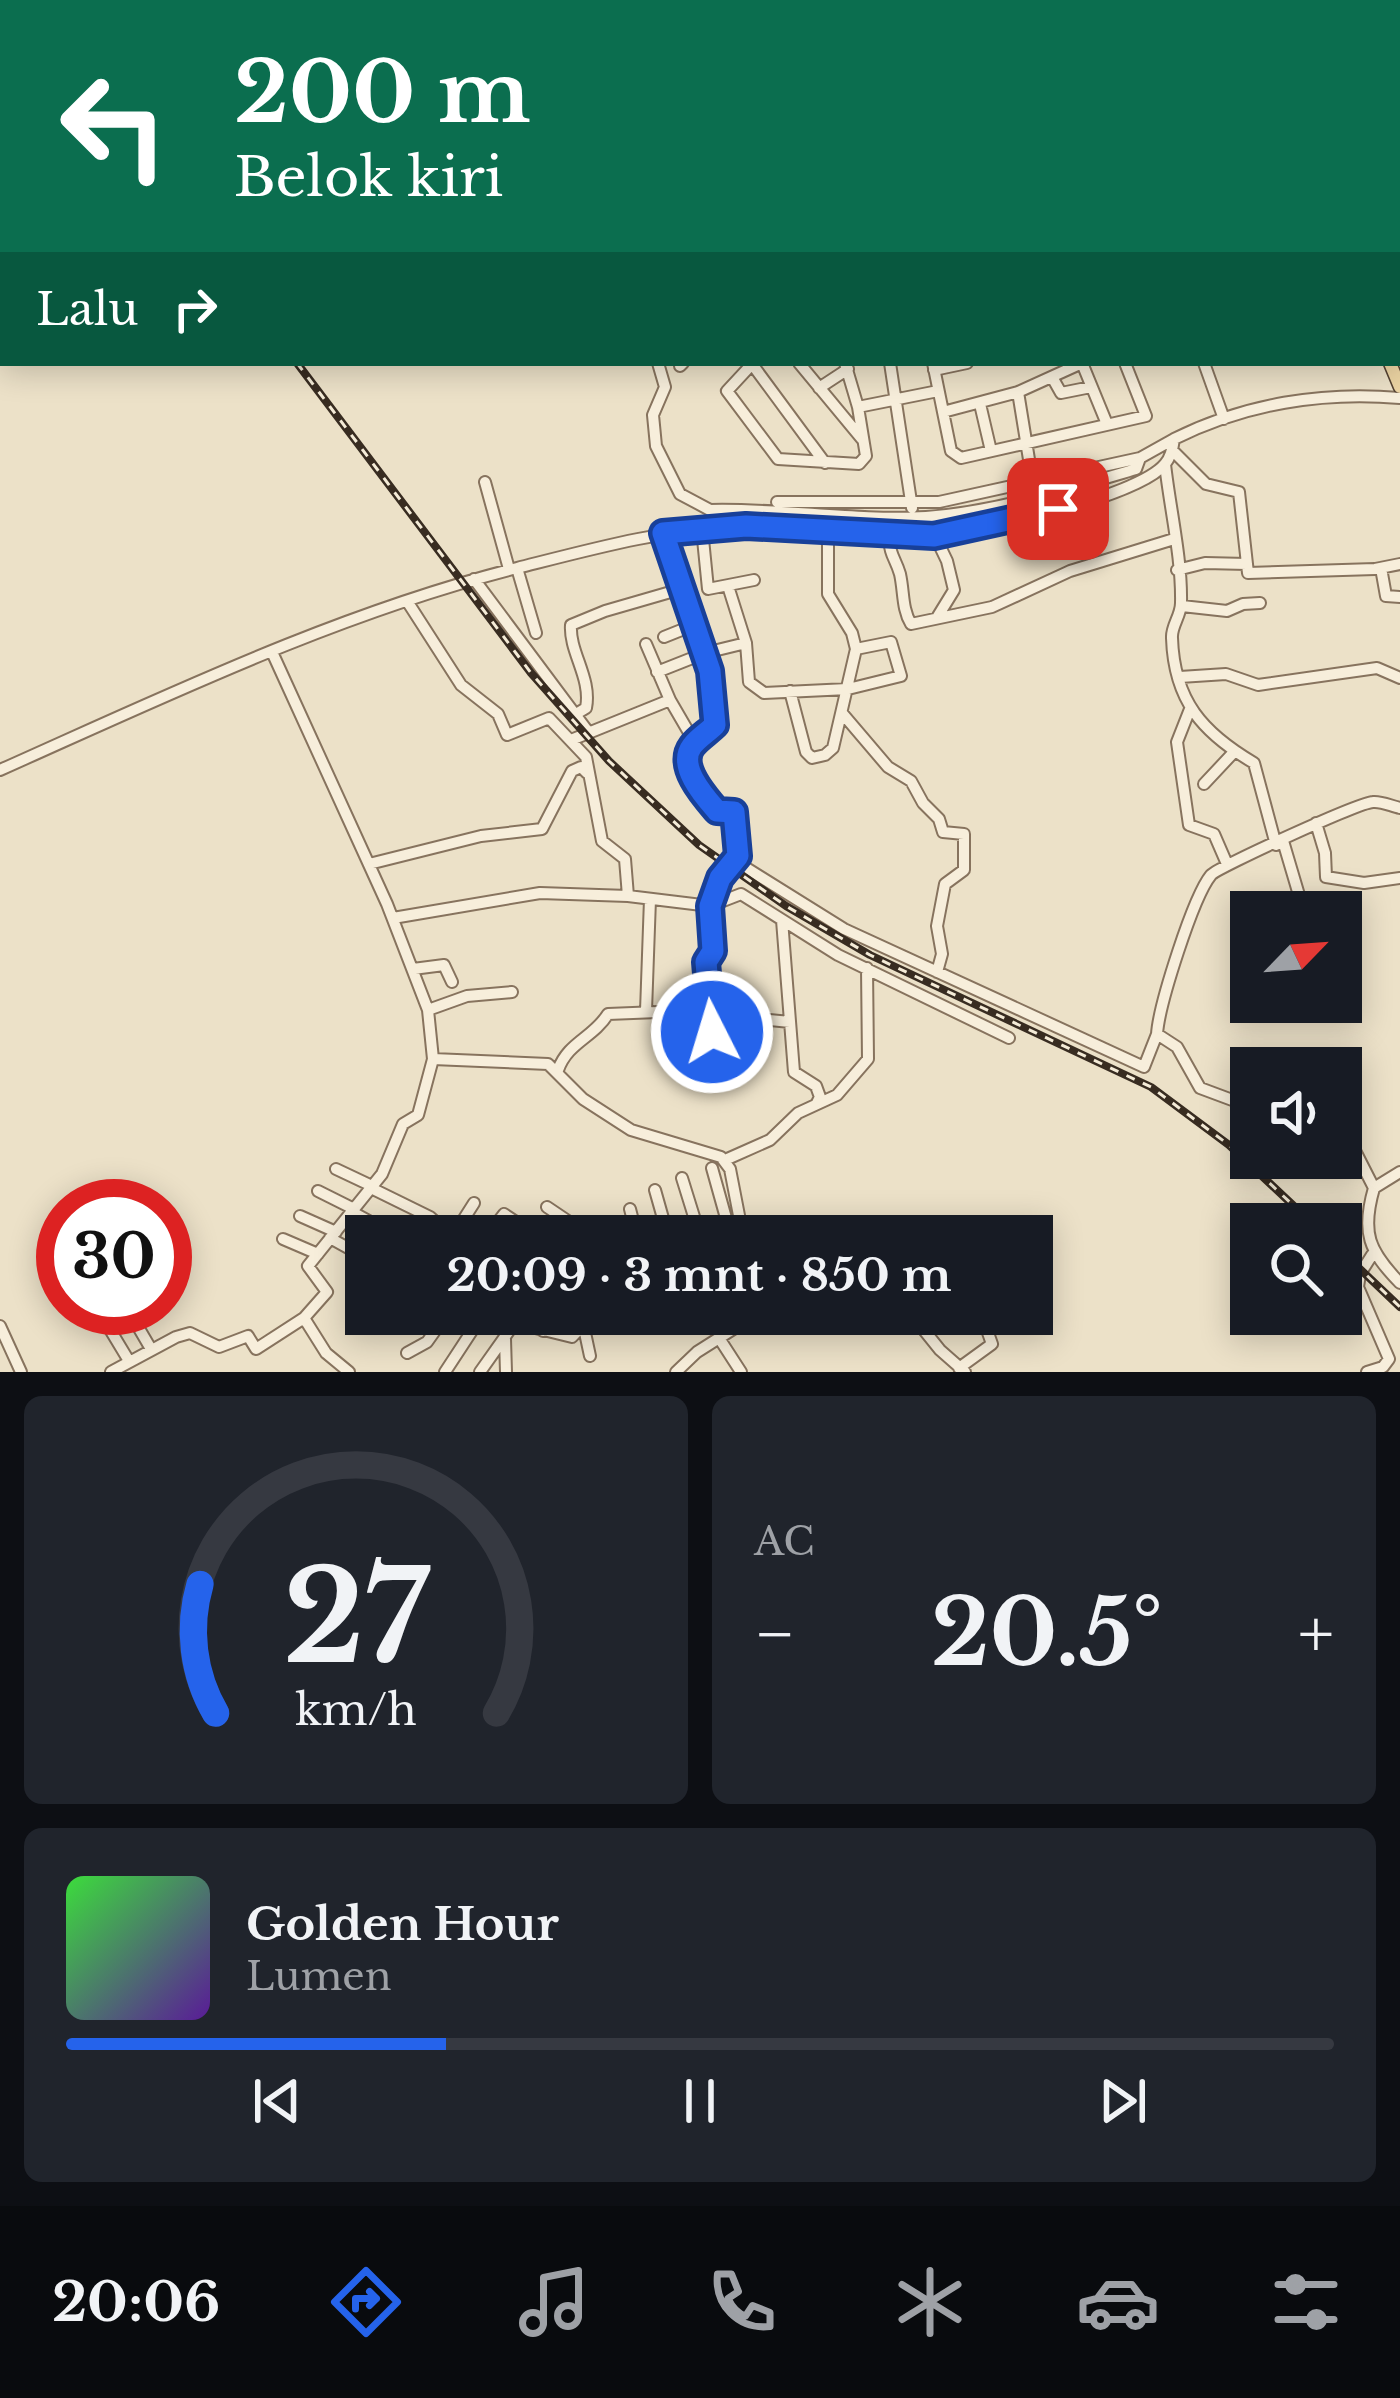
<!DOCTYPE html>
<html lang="id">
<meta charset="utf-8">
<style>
:root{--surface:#171b24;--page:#20242c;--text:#f1f3f6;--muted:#9ea1a6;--line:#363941;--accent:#2563eb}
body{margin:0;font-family:"Libre Baskerville",serif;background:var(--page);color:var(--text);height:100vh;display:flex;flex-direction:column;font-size:45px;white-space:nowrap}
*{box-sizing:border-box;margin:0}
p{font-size:39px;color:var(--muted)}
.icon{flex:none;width:66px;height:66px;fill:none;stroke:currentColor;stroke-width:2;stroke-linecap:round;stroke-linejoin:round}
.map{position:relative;height:1372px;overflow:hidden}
.drawer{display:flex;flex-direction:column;gap:24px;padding:24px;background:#0d0f14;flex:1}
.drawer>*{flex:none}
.hud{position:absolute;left:0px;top:0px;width:1401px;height:366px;box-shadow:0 6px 30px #0003;background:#0b6e4f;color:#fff;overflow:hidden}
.needle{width:78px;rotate:65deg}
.controls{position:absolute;left:1230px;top:891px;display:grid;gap:24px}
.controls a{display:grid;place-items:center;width:132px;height:132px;border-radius:0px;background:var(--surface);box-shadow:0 6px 30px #0003;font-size:60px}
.speed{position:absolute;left:36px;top:1179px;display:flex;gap:24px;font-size:60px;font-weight:700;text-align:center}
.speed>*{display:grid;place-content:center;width:156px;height:156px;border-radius:50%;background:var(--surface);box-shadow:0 6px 30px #0003;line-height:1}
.speed .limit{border:18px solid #d22;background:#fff;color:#111}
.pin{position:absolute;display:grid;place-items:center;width:102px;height:102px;color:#fff;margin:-51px;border-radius:24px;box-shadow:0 6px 18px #0006}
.me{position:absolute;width:132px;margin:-66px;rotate:355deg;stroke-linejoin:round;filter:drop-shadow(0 0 9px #0008)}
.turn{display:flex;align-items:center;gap:42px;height:252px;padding:0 36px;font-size:54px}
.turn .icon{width:156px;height:156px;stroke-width:2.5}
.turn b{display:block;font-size:84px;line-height:102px}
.then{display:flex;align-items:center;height:114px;padding:0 36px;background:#0003;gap:24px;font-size:45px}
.big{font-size:90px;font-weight:700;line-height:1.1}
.drawer .tile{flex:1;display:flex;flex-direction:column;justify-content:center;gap:18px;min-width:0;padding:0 42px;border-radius:18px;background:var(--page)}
.drawer .dial{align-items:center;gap:0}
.dial svg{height:312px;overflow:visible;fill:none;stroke:var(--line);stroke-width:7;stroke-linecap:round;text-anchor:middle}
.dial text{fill:var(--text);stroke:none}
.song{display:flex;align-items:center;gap:36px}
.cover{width:144px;height:144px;border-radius:18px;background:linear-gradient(135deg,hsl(120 70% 55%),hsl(270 70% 35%))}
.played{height:12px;border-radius:6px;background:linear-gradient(90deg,var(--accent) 30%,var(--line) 30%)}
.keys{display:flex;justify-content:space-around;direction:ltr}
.heat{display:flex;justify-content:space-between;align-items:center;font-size:66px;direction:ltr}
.drawer .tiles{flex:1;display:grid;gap:24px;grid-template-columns:1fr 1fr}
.tile:last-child{grid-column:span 2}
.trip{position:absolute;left:345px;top:1215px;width:708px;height:120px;border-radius:0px;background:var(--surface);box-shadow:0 6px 30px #0003;font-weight:700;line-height:120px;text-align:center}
.tab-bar{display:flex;height:192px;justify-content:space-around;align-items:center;background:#090b0e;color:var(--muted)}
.tab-bar .icon{width:84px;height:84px}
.tab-bar .current{color:var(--accent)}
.tab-bar b{font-size:54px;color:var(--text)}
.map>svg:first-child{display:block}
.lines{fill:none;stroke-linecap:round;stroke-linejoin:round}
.stream{stroke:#708e86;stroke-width:3}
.minor-casing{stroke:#87735e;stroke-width:14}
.major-casing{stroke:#554232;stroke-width:15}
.minor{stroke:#f7eedb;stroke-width:10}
.major{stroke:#ecd4a3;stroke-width:12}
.rail-casing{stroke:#382c21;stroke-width:8}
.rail{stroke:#f4ebd7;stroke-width:3;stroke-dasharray:9;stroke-linecap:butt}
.route-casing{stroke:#184099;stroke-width:30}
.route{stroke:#2563eb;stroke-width:21}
</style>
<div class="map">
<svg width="1400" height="1372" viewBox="0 0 1400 1372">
<rect width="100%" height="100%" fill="#ece1c8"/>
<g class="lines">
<path class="stream" d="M789,3V0"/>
<defs>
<path id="minor" d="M295,0L297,3
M620,0L622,3
M443,3L447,0
M659,3L663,0
M868,3L869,0
M881,3L883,0
M1159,3L1164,0
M1372,3L1377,0
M1398,262L1400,261
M658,363L665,387L653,415L656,446L680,494L710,510C782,508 854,521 926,517C996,512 1068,489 1136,469L1140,458
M753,363L727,391L778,459L859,464L866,456L858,407L845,363
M799,363L862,439
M890,363L912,508
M933,363L951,451L961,458L1146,416L1125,363
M1082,363L1107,424
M1204,363L1224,419
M752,364L825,463
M680,366L683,363
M934,370L967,363
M1052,377L1061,393L1091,387
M819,388L848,369
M1018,392L1033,484
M980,404L991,451
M858,407L938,391
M943,412L1018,392L1082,363
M1172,450L1206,484L1239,492L1248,573L1375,569L1400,564
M1165,464C1170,509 1182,558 1181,603C1181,616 1171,626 1172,638C1174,701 1203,733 1254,763L1276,845
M485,482L509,569
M777,502H939L1140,458L1174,439
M702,529L708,589L754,580
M663,533L710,671L715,725L689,749L687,756L699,789L717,811L736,815L735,861L844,929L1144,1067L1157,1034
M889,536C890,557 895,557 900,574C904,592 902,609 911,624L992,607L1070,571L1174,539
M935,536L947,561L954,590L938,616
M517,568L536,633
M1381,568L1386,596L1400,597
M1177,570L1205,563L1247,564
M474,579L589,733
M728,586L746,643L749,682L764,693L848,689L901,676L891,642L856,649
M407,601L461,685L498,714L507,735L549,718L586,757L602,841L625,859L628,896
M1182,606L1227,611L1243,604L1260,603
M664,637L694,625
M657,672L705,653L746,643
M1180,677L1226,674L1258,685L1377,668L1400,678
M790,691L806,752L812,758L825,755L833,748L856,649L852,633L828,594V532
M670,700L695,743
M1190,709L1177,742L1189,825L1214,834L1227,864
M842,713L888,767L911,781L923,803L939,819L943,832L964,834V870L945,884L937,926L942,954L937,972
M576,714L586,708C592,678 569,652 571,625L605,611L681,589
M571,740L670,700L646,644
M0,770C168,695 339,613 517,568C592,549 664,529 741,526C801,524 863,538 923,537C969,535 1137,498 1165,464C1171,457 1173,447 1174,439C1244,404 1323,391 1400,398
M1204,784L1234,752
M1316,823L1325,853L1326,877L1364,883L1400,878
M1283,841L1304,912
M735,861L720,878L710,906L713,951L706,962L712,1032L750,1018L790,1022
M369,864L481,836L542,829L572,771L581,767L587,773
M393,918L540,893L628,896L710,906L741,894L838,955L1009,1038
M782,920L794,1072L816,1086L820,1097L817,1103
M413,969L444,965L452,982
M428,1010L467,996L512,992
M646,1011L650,899
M433,1059L548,1064L583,1099L631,1130L721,1157L730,1169L743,1236
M558,1070C568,1042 593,1038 608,1014L708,1010
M1251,1107L1200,1088L1177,1047L1157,1034C1159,1005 1193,897 1211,875C1218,867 1358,803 1373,802C1381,801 1391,806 1400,808
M1341,1133L1348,1137L1374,1188
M725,1160L770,1140L798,1113L837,1095L868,1059L867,968
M712,1168L731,1236
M336,1169L372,1186
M1400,1172L1374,1188C1361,1233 1369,1251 1400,1283
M682,1178L700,1236
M371,1188L430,1217L451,1236
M655,1190L668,1236
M318,1191L354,1209
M547,1207L590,1236
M630,1209L637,1236
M352,1212L396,1236
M300,1216L336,1232
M453,1236L474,1203
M487,1236L504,1214L537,1236
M330,1238L366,1258
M283,1239L318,1254
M97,1308L129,1361
M127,1308L151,1349
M490,1314L511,1328
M911,1314L940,1350L965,1372
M304,1318L326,1353L349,1372
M396,1322L408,1314
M515,1323L572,1337L594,1314
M0,1326L21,1372
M584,1328L590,1356
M543,1331L556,1314
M719,1338L741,1372
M505,1339L506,1372
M407,1353L427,1342L447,1314
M959,1368L992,1344L982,1316
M111,1372L176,1337L190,1333L219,1347L248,1336L256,1349L304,1318L327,1292L308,1266L382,1174L403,1124L418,1115L433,1059L428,1010L387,904L272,652
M445,1372L483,1314
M480,1372L521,1314
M676,1372L697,1352L757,1314
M1367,1372L1383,1367L1389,1359L1358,1287L1360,1274L1372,1255"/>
<path id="major" d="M1252,0L1253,3
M1390,363L1400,387"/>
</defs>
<use href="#minor" class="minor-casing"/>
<use href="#major" class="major-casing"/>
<use href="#minor" class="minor"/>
<use href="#major" class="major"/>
<defs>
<path id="rail" d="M23,0L25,3
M297,363L531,673L609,761L699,845L786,906L870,955L1151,1087L1229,1145L1313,1224
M1341,1251L1400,1307"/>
</defs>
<use href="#rail" class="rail-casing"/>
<use href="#rail" class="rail"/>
</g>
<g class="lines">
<defs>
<path id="route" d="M712,1032L706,962L713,951L710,906L720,878L738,856L734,812L717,811C704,796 677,766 692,746C698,738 708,732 715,725L710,671L663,533L746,526L934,536L1058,509"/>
</defs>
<use href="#route" class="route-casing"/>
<use href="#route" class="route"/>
</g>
</svg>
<div class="controls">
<a><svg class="needle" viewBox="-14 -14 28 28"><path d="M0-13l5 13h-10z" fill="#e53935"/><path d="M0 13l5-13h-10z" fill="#9ea1a6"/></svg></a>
<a><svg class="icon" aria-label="sound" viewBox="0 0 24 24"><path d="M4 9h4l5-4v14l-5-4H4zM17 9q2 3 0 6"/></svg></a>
<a><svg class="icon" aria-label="search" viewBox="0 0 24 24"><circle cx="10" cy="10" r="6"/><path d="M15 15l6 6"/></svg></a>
</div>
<div class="speed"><div class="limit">30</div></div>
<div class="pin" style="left:1058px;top:509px;background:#d93025"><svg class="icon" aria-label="arrive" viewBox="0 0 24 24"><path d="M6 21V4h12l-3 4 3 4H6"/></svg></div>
<svg class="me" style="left:712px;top:1032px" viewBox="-20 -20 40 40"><circle r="17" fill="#2563eb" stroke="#fff" stroke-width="3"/><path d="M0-11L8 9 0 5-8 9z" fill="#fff"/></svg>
<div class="trip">20:09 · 3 mnt · 850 m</div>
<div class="hud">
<div class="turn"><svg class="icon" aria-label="left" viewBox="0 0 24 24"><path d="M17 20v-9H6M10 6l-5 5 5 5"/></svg><div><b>200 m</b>Belok kiri</div></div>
<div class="then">Lalu<svg class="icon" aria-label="right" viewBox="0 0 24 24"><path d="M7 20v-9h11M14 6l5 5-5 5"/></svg></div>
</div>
</div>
<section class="drawer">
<div class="tiles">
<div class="tile dial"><svg viewBox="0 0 100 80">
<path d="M14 69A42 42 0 1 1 86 69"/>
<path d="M14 69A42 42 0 0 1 10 36" stroke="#2563eb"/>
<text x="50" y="56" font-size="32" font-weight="700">27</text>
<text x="50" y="72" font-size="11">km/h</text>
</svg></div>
<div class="tile"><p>AC</p>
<div class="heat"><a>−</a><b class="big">20.5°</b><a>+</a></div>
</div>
<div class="tile">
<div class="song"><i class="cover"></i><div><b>Golden Hour</b><p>Lumen</p></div></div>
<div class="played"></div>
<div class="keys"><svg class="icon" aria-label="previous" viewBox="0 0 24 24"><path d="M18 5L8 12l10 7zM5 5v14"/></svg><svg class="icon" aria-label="pause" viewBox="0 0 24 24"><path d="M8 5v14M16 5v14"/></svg><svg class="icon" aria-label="next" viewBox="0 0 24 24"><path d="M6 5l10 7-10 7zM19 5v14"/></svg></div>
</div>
</div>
</section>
<nav class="tab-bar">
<b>20:06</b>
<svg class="icon current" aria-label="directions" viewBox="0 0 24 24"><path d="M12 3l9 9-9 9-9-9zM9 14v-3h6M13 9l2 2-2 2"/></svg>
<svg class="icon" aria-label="music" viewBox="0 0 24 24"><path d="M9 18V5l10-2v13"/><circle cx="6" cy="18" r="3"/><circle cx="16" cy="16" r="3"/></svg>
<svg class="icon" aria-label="phone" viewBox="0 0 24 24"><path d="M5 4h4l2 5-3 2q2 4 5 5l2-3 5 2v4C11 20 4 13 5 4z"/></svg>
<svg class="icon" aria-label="climate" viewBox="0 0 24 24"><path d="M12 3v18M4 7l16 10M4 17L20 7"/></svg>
<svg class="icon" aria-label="car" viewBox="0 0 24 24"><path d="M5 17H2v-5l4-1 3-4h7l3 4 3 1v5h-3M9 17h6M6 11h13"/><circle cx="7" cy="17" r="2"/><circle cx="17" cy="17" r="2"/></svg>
<svg class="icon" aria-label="filters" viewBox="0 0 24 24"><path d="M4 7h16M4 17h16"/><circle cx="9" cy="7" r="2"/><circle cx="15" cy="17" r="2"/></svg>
</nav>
